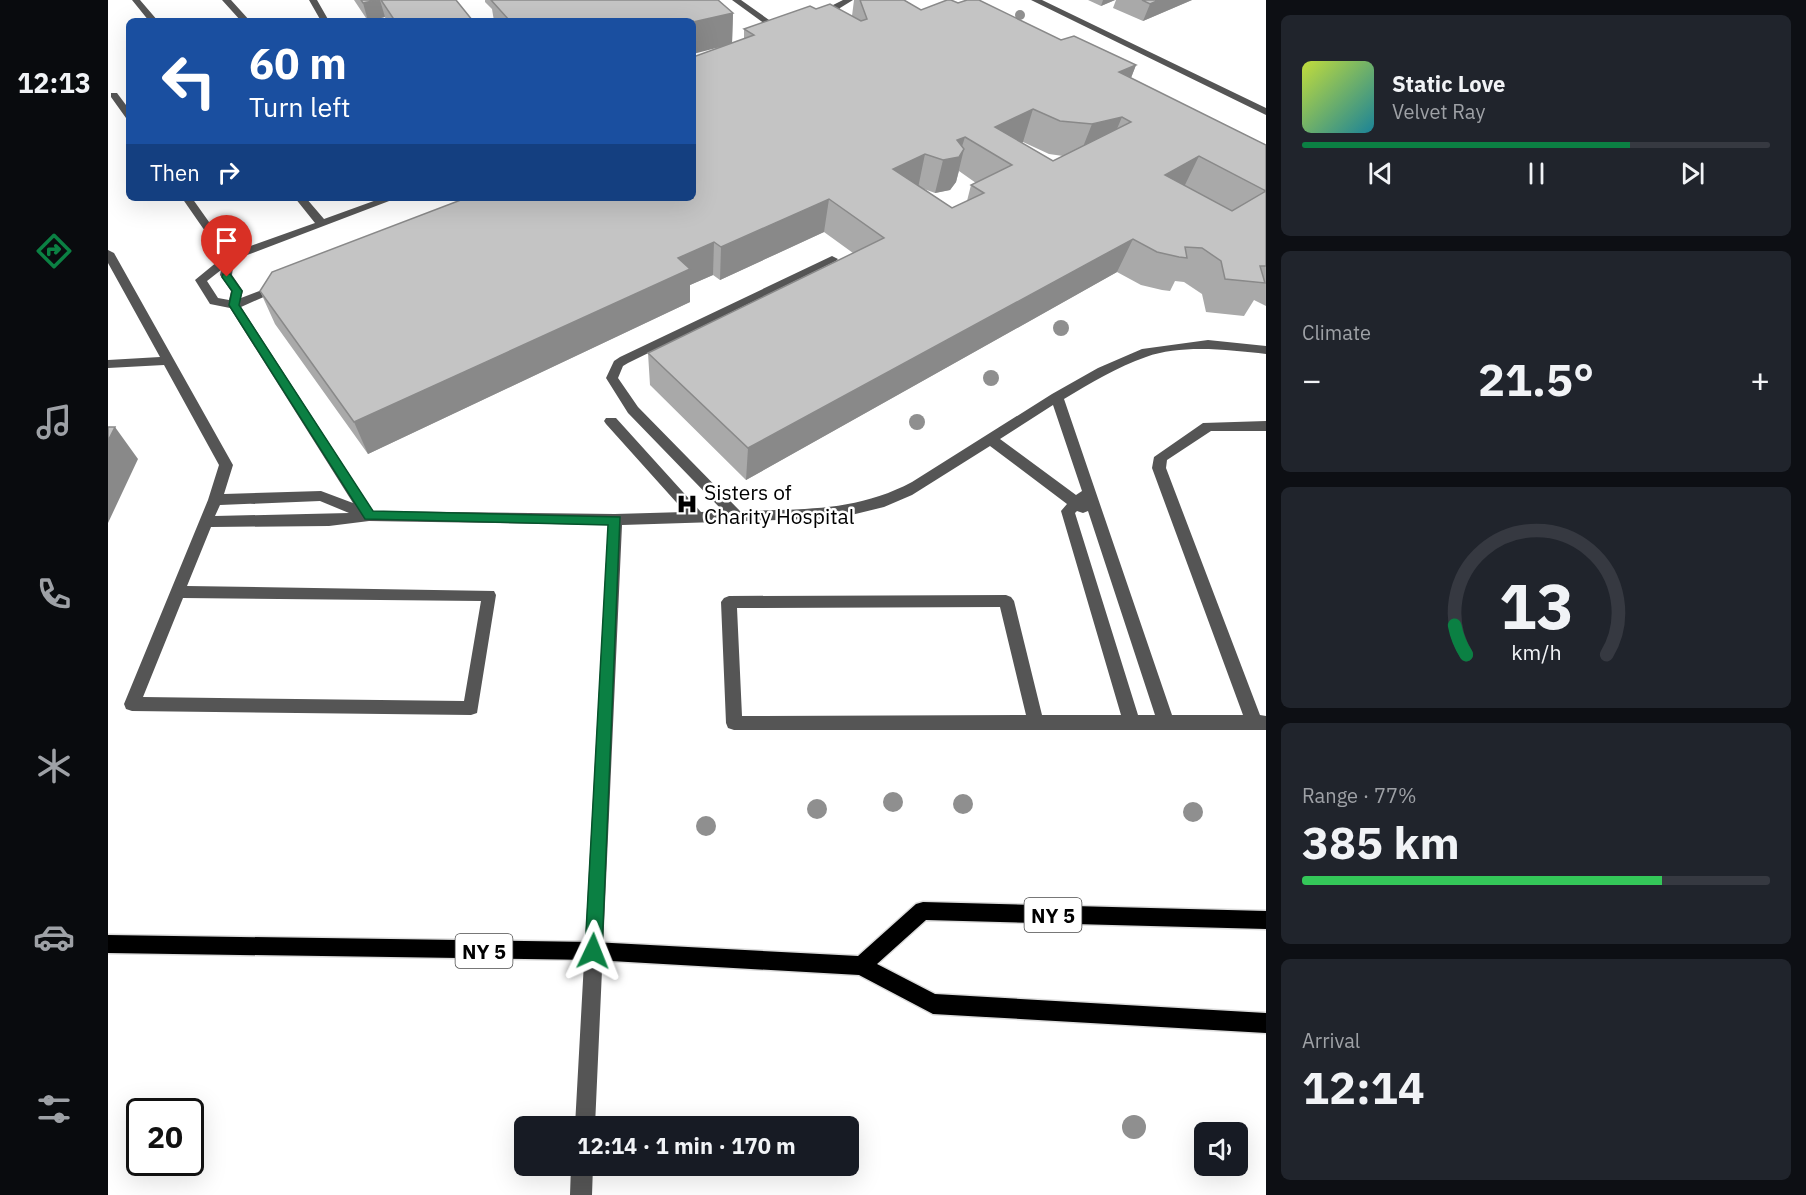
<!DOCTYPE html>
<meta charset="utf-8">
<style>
:root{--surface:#171b24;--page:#20242c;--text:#f1f3f6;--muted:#9ea1a6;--line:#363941;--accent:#0b8043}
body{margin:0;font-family:"IBM Plex Sans",sans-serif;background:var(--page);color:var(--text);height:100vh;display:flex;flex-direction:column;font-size:22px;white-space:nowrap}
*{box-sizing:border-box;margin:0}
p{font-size:20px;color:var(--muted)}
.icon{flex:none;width:33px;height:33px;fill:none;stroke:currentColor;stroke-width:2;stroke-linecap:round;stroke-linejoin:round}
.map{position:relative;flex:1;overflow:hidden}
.sheet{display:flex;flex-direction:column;gap:15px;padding:15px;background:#0d0f14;width:540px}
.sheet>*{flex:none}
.guide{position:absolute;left:18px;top:18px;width:570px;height:183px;border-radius:9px;box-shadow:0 6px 24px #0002;background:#1a4fa0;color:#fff;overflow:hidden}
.controls{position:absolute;left:1086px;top:1122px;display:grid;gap:12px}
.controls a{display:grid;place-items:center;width:54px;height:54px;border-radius:9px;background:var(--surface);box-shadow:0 6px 24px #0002;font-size:30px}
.speed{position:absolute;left:18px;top:1098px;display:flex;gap:12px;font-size:30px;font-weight:700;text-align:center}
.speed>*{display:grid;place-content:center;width:78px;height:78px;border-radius:50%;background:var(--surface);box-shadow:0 6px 24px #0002;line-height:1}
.speed .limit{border:3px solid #111;border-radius:9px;background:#fff;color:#111}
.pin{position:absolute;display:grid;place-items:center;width:51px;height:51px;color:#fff;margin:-62px -26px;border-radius:50% 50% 50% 0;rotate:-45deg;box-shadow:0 0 6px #0007}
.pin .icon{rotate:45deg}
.me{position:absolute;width:66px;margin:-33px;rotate:2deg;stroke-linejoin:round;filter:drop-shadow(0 0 4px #0008)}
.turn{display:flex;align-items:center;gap:21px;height:126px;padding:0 24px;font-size:27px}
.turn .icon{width:78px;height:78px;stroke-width:2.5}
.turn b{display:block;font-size:42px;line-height:51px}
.then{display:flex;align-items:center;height:57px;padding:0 24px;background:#0003;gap:12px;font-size:22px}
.big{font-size:45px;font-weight:700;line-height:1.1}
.sheet .tile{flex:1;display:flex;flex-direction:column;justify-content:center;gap:9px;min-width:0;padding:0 21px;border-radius:9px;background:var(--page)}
.sheet .dial{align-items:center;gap:0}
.dial svg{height:156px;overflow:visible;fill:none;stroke:var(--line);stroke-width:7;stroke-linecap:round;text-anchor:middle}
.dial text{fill:var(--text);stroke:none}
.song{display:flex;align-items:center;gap:18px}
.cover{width:72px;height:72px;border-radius:9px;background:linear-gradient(135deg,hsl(70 70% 55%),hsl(190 70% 35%))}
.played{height:6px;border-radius:3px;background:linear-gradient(90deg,var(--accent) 70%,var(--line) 70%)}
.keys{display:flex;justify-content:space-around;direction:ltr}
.heat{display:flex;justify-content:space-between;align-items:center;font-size:33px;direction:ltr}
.charge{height:9px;border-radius:4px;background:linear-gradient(90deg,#34c759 77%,var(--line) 0)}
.trip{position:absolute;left:406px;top:1116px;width:345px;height:60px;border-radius:9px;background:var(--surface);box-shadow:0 6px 24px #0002;font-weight:700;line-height:60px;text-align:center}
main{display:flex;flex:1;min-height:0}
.tabs{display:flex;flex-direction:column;width:108px;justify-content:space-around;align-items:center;background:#090b0e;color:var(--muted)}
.tabs .icon{width:42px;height:42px}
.tabs .on{color:var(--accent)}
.tabs b{font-size:27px;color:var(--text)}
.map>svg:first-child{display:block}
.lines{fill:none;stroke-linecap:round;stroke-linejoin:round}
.major-casing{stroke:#dbdbdb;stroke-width:3}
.minor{fill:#555;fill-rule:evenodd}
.major{fill:#000;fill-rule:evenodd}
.tree{fill:#8f8f8f}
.wall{fill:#a9a9a9;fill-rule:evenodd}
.shaded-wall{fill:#898989}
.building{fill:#c4c4c4;stroke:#898989;stroke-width:1.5;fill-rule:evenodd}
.route{fill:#0b8043;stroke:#07532c;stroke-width:1.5}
.labels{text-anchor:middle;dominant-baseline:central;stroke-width:5;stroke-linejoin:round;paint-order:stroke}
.shield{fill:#fff;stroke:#4c4c4c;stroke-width:1.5}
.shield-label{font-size:20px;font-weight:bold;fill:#000}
.poi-label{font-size:21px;fill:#000;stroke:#fff;text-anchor:start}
</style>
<main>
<nav class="tabs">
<b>12:13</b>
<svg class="icon on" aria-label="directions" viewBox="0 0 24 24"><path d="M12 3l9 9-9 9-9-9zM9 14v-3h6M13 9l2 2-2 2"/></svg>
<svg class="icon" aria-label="music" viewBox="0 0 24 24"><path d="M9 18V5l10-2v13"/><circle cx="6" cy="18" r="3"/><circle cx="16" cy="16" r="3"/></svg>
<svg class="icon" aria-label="phone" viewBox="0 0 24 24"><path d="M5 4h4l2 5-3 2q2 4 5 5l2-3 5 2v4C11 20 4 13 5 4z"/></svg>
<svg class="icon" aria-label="climate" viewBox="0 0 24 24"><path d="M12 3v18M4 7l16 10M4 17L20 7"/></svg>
<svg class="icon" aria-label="car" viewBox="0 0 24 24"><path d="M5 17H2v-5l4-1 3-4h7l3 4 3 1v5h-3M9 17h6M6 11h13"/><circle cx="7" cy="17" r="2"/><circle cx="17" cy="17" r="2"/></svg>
<svg class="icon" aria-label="filters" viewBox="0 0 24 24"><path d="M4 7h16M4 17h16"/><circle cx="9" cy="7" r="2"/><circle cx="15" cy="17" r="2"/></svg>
</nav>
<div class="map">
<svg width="1158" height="1195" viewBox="0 0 1158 1195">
<rect width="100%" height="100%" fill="#fff"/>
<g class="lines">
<defs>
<path id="major" d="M815,902L1158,911V929L818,920L769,964L827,994L1158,1013V1033L825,1014L751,975L485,960L0,953V935L485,942L750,956L808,904Z"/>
</defs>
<use href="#major" class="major-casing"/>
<path class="minor" d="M24,0H32L50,21H41Z
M114,0H123L142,21H133Z
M201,0H209L221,21H213Z
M624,0H633L678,32L671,34Z
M735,0H745L732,8L729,14L735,23L731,26L721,14L725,5Z
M923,0H934L1158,108V115Z
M3,93H9L21,109V119L18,118L3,97Z
M74,198H84L123,253L207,223L187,198H198L216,219L274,198H289L126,260L124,275L135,291L133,298L170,284L176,288L133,307L265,511L507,514L577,512L498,424L496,421L498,418H508L593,512L615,511L520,413L498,378L506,361L512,357L724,256L730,259L728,261L520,363L515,366L510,378L530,407L632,511C693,509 748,512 804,482L944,394L990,368L1034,349L1100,340L1158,346V354C1121,350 1074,344 1038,357C1009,367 983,383 956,399L1064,715H1135L1044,468L1046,457L1095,423L1158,421V431H1103L1059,460L1058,468L1152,715L1158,716V730H626L620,728L618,723L613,602L616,598L621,596L898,595L903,597L906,601L934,715H1013L953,511L959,504L882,446L804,495L776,507L731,518L514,525L487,1126H467L500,525L261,521L221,526L103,527L79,586L386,591L388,595L369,713L363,715L24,711L18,709L16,704L100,500L111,465L56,365L0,368V360L52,357L0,263V250L6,253L125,465L116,494L213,491L245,503L122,308L102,304L87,280L115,257ZM113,270L112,275L123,291L121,300L110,298L99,281ZM945,405L974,491L968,495L892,439ZM212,501L241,513L107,516L112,505ZM969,511L975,513L980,511L1047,715H1030L967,513ZM75,598L373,601L356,701L35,697ZM892,607L918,715L634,716L629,608Z
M463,1166H485L484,1195H462Z"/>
<use href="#major" class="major"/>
</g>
<g class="tree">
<circle cx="912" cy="15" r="5"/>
<circle cx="953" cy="328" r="8"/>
<circle cx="883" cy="378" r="8"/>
<circle cx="809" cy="422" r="8"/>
<circle cx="785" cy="802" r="10"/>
<circle cx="855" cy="804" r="10"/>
<circle cx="709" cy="809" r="10"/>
<circle cx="1085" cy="812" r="10"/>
<circle cx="598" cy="826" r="10"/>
<circle cx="1026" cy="1127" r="12"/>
</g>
<path class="wall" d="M246,0H348L365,21H278L277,17L260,21Z
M377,0H610L625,13L624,43L636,39V29L708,9L744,16L746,0H796L813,10L850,3L953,40L1028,65L1023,78L1158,145V306L1146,300L1136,316L1098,312L1094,294L1076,282L1067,281L1062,291L1054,290L1033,285L1009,272L638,480L542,385L540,353L745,253L716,232L612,280L605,275L582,285V302L260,454L167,324L152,291L585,198L610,48L585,21H386L384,9L377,2ZM915,142L941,154L955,156L945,161L914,143ZM851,171L868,183L863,185L859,201L844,208L816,189L827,193L842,190L848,182Z
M980,0H1007L993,6Z
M1008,0H1084L1035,21L1005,8Z"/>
<path class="shaded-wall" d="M269,0H272L277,17L260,21L255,3Z
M995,0H1007L993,6Z
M1051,0H1084L1035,21L1042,4Z
M625,13L624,44L585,54V22Z
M1028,65L1015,98L1011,72Z
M925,109L915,142L887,155V127Z
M1014,117L1000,150L971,157L984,124Z
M857,137L851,156L856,149L848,182L842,190L827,193L835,160L849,140Z
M817,154L810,188L785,169Z
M1091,156L1075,189L1057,175Z
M721,199L716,232L612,280L613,247Z
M1025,239L1009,272L638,480L640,448Z
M606,242L605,275L582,285V302L260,454L246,422L570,258Z
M7,427L30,459L0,523V441Z"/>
<path class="building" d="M253,0H269L255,3Z
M273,0H348L365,21H287Z
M383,0H610L625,13L585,22V21H402Z
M752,0H796L813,10L839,0H843L850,3L859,0H871L953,40L966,36L1028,65L1011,72L1158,145V191L1091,156L1057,175L1124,211L1158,191V266H1152L1157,283L1117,279L1113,261L1094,248L1077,247L1079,258L1071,257L1049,252L1025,239L640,448L540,353L776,238L721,199L613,247L606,242L570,258L582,269L246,422L152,291L164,272L358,198H585V57L646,35L636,29L702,6L708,9L722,4L753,21L759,19ZM925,109L952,121L984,124L1014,117L1023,122L945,161L887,127ZM857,137L904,165L863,185L876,193L844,208L785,169L817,154L835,160L851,157L856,149L849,140Z
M1034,0H1051L1042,4Z
M0,427H7L0,441Z"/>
<path class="route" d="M115,274H122L134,291L131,305L265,511L512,517L494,951L491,957L485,960L479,957L477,951L500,525L257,519L121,305L124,291L114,277Z"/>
<defs>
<symbol id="hospital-bare" viewBox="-9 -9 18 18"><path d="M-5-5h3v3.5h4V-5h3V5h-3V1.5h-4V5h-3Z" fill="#000" stroke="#fff" stroke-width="2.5" paint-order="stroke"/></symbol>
</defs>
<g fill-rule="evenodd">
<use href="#hospital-bare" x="564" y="489" width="30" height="30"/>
</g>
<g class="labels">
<g class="shield">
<rect x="916.5" y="898" width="57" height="34" rx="4.5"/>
<rect x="347.5" y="934" width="57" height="34" rx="4.5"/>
</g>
<g class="shield-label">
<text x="945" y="915">NY 5</text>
<text x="376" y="951">NY 5</text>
</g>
<g class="poi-label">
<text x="596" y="492">Sisters of<tspan x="596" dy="24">Charity Hospital</tspan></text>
</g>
</g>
</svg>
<div class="controls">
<a><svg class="icon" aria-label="sound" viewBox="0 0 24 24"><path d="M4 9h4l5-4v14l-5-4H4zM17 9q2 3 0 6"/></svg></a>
</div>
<div class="speed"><div class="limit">20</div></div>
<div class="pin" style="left:119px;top:277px;background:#d93025"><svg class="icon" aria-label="arrive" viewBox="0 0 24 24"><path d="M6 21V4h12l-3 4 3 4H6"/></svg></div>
<svg class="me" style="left:485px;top:951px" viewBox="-20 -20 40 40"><path d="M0-17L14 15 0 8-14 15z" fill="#0b8043" stroke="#fff" stroke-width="4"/></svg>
<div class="trip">12:14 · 1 min · 170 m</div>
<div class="guide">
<div class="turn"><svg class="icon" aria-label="left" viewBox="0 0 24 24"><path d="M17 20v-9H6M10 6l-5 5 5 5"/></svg><div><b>60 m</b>Turn left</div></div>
<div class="then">Then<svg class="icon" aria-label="right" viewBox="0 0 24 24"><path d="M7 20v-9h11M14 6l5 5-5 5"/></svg></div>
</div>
</div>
<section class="sheet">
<div class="tile">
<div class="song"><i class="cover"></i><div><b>Static Love</b><p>Velvet Ray</p></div></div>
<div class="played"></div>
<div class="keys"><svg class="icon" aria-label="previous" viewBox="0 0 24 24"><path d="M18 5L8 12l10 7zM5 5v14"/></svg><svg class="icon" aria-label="pause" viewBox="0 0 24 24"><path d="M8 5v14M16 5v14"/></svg><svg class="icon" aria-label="next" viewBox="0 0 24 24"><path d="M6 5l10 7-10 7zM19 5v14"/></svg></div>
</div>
<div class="tile"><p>Climate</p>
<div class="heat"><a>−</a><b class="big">21.5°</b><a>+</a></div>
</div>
<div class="tile dial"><svg viewBox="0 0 100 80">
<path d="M14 69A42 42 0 1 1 86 69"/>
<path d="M14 69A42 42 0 0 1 8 54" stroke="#0b8043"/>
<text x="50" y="56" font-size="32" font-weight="700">13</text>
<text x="50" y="72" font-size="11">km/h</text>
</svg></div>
<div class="tile"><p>Range · 77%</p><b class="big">385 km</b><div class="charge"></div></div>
<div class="tile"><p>Arrival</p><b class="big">12:14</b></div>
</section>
</main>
